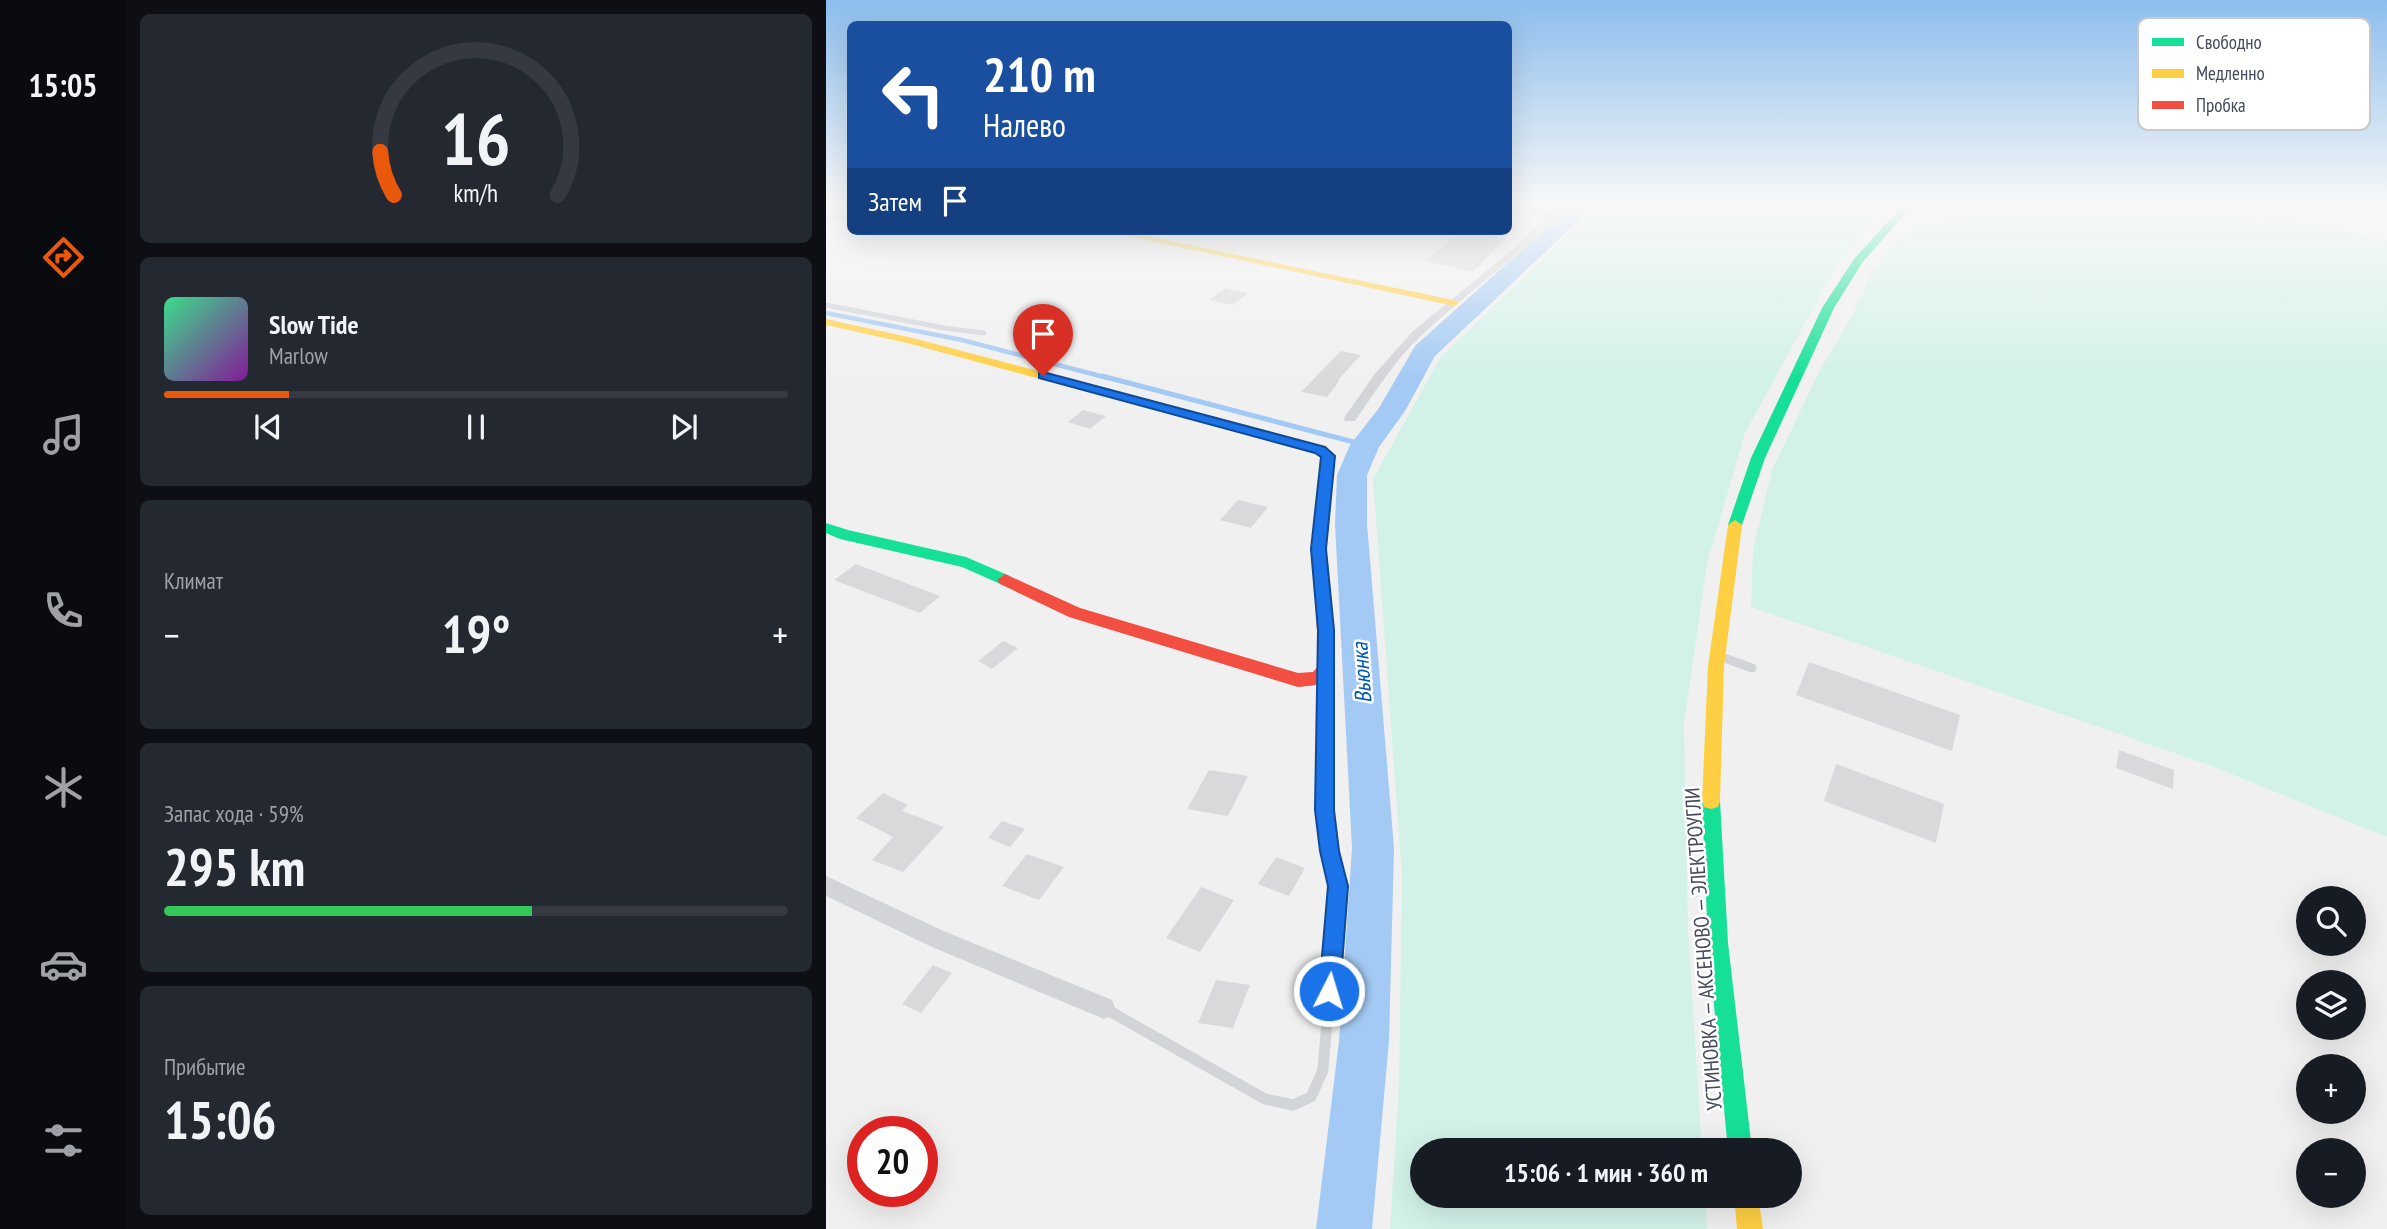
<!DOCTYPE html>
<html lang="ru">
<meta charset="utf-8">
<style>
:root{--surface:#171b24;--page:#242831;--text:#f1f3f6;--muted:#9ea1a6;--line:#363941;--accent:#ea580c}
body{margin:0;font-family:"PT Sans Narrow",sans-serif;background:var(--page);color:var(--text);height:100vh;display:flex;flex-direction:column;font-size:26px;white-space:nowrap}
*{box-sizing:border-box;margin:0}
p{font-size:23px;color:var(--muted)}
.icon{flex:none;width:38px;height:38px;fill:none;stroke:currentColor;stroke-width:2;stroke-linecap:round;stroke-linejoin:round}
.map{position:relative;flex:1;overflow:hidden}
.side{display:flex;flex-direction:column;gap:14px;padding:14px;background:#0d0f14;width:700px}
.side>*{flex:none}
.guide{position:absolute;left:21px;top:21px;width:665px;height:214px;border-radius:10px;box-shadow:0 7px 28px #0002;background:#1a4fa0;color:#fff;overflow:hidden}
.fabs{position:absolute;left:1470px;top:886px;display:grid;gap:14px}
.fabs a{display:grid;place-items:center;width:70px;height:70px;border-radius:50%;background:var(--surface);box-shadow:0 7px 28px #0002;font-size:35px}
.speed{position:absolute;left:21px;top:1116px;display:flex;gap:14px;font-size:35px;font-weight:700;text-align:center}
.speed>*{display:grid;place-content:center;width:91px;height:91px;border-radius:50%;background:var(--surface);box-shadow:0 7px 28px #0002;line-height:1}
.speed .limit{border:10px solid #d22;background:#fff;color:#111}
.pin{position:absolute;display:grid;place-items:center;width:60px;height:60px;color:#fff;margin:-72px -30px;border-radius:50% 50% 50% 0;rotate:-45deg;box-shadow:0 0 7px #0007}
.pin .icon{rotate:45deg}
.me{position:absolute;width:77px;margin:-38px;rotate:5deg;stroke-linejoin:round;filter:drop-shadow(0 0 5px #0008)}
.turn{display:flex;align-items:center;gap:24px;height:147px;padding:0 21px;font-size:32px}
.turn .icon{width:91px;height:91px;stroke-width:2.5}
.turn b{display:block;font-size:49px;line-height:60px}
.then{display:flex;align-items:center;height:66px;padding:0 21px;background:#0003;gap:14px;font-size:26px}
.big{font-size:52px;font-weight:800;line-height:1.1}
.side .card{flex:1;display:flex;flex-direction:column;justify-content:center;gap:10px;min-width:0;padding:0 24px;border-radius:10px;background:var(--page)}
.side .dial{align-items:center;gap:0}
.dial svg{height:182px;overflow:visible;fill:none;stroke:var(--line);stroke-width:7;stroke-linecap:round;text-anchor:middle}
.dial text{fill:var(--text);stroke:none}
.song{display:flex;align-items:center;gap:21px}
.cover{width:84px;height:84px;border-radius:10px;background:linear-gradient(135deg,hsl(150 70% 55%),hsl(290 70% 35%))}
.played{height:7px;border-radius:4px;background:linear-gradient(90deg,var(--accent) 20%,var(--line) 20%)}
.keys{display:flex;justify-content:space-around;direction:ltr}
.heat{display:flex;justify-content:space-between;align-items:center;font-size:38px;direction:ltr}
.charge{height:10px;border-radius:5px;background:linear-gradient(90deg,#34c759 59%,var(--line) 0)}
.trip{position:absolute;left:584px;top:1138px;width:392px;height:70px;border-radius:35px;background:var(--surface);box-shadow:0 7px 28px #0002;font-weight:800;line-height:70px;text-align:center}
main{display:flex;flex:1;min-height:0}
.tab-bar{display:flex;flex-direction:column;width:126px;justify-content:space-around;align-items:center;background:#090b0e;color:var(--muted)}
.tab-bar .icon{width:49px;height:49px}
.tab-bar .active{color:var(--accent)}
.tab-bar b{font-size:32px;color:var(--text)}
.map>svg:first-child{display:block}
.green{fill:#d2f2e8}
.lines{fill:none;stroke-linecap:round;stroke-linejoin:round}
.stream-far1{stroke:#a3caf4;stroke-width:4.5}
.stream{stroke:#a3caf4;stroke-width:5}
.river{fill:#a3caf4;fill-rule:evenodd}
.building{fill:#d9d9dc}
.lane-far2{stroke:#d2d4d8;stroke-width:5}
.lane-far1{stroke:#d2d4d8;stroke-width:9}
.lane{stroke:#d2d4d8;stroke-width:11}
.street{fill:#d2d4d8;fill-rule:evenodd}
.fast{fill:#16e098;fill-rule:evenodd}
.slow{fill:#ffcf43;fill-rule:evenodd}
.jam{fill:#f24e42;fill-rule:evenodd}
.route{fill:#1a73e8;stroke:#114b97;stroke-width:2}
.labels{text-anchor:middle;dominant-baseline:central;stroke-width:5;stroke-linejoin:round;paint-order:stroke}
.street-label{font-size:21px;fill:#454a5e;stroke:#fff}
.water-label{font-size:23px;font-style:italic;fill:#0058b6;stroke:#fff}
.key{fill:#fff;stroke:#c7c9cf;stroke-width:2}
.key-label{font-size:19px;fill:#454a5e}
</style>
<main>
<nav class="tab-bar">
<b>15:05</b>
<svg class="icon active" aria-label="directions" viewBox="0 0 24 24"><path d="M12 3l9 9-9 9-9-9zM9 14v-3h6M13 9l2 2-2 2"/></svg>
<svg class="icon" aria-label="music" viewBox="0 0 24 24"><path d="M9 18V5l10-2v13"/><circle cx="6" cy="18" r="3"/><circle cx="16" cy="16" r="3"/></svg>
<svg class="icon" aria-label="phone" viewBox="0 0 24 24"><path d="M5 4h4l2 5-3 2q2 4 5 5l2-3 5 2v4C11 20 4 13 5 4z"/></svg>
<svg class="icon" aria-label="climate" viewBox="0 0 24 24"><path d="M12 3v18M4 7l16 10M4 17L20 7"/></svg>
<svg class="icon" aria-label="car" viewBox="0 0 24 24"><path d="M5 17H2v-5l4-1 3-4h7l3 4 3 1v5h-3M9 17h6M6 11h13"/><circle cx="7" cy="17" r="2"/><circle cx="17" cy="17" r="2"/></svg>
<svg class="icon" aria-label="filters" viewBox="0 0 24 24"><path d="M4 7h16M4 17h16"/><circle cx="9" cy="7" r="2"/><circle cx="15" cy="17" r="2"/></svg>
</nav>
<section class="side">
<div class="card dial"><svg viewBox="0 0 100 80">
<path d="M14 69A42 42 0 1 1 86 69"/>
<path d="M14 69A42 42 0 0 1 8 50" stroke="#ea580c"/>
<text x="50" y="56" font-size="32" font-weight="700">16</text>
<text x="50" y="72" font-size="11">km/h</text>
</svg></div>
<div class="card">
<div class="song"><i class="cover"></i><div><b>Slow Tide</b><p>Marlow</p></div></div>
<div class="played"></div>
<div class="keys"><svg class="icon" aria-label="previous" viewBox="0 0 24 24"><path d="M18 5L8 12l10 7zM5 5v14"/></svg><svg class="icon" aria-label="pause" viewBox="0 0 24 24"><path d="M8 5v14M16 5v14"/></svg><svg class="icon" aria-label="next" viewBox="0 0 24 24"><path d="M6 5l10 7-10 7zM19 5v14"/></svg></div>
</div>
<div class="card"><p>Климат</p>
<div class="heat"><a>−</a><b class="big">19°</b><a>+</a></div>
</div>
<div class="card"><p>Запас хода · 59%</p><b class="big">295 km</b><div class="charge"></div></div>
<div class="card"><p>Прибытие</p><b class="big">15:06</b></div>
</section>
<div class="map">
<svg width="1561" height="1229" viewBox="0 0 1561 1229">
<rect width="100%" height="100%" fill="#f1f0f0"/>
<path class="green" d="M772,206H1062L1013,261L919,433L881,564L858,724L862,931L876,1150H597V1195H879L881,1229H564L573,1084L576,876L547,479L614,358Z
M1161,206H1366L1439,223L1452,217L1561,240V837L1383,765L925,607L927,550L946,470L993,372L1026,315L1047,270L1066,247L1092,226L1131,220Z"/>
<g class="lines">
<path class="stream-far1" d="M0,313L136,340L282,378"/>
<path class="stream" d="M276,376L539,445"/>
<path class="river" d="M745,206H768L609,356L579,411L553,447L541,475V524L568,848L563,1041L546,1229H490L513,1041L526,848L509,524L511,475L524,445L553,408L589,346Z"/>
</g>
<path class="building" d="M636,231H687L647,272L599,261Z
M399,288L422,293L407,305L383,300Z
M515,351L535,355L512,380H514L501,397L475,392Z
M257,410L280,416L264,429L242,422Z
M412,500L442,507L425,528L394,520Z
M30,564L114,596L94,613L8,580Z
M177,641L192,648L166,669L152,661Z
M983,662L1134,715L1126,751L970,695Z
M1293,750L1348,770L1347,789L1290,768Z
M1010,764L1118,804L1110,843L998,801Z
M383,770L422,776L402,816L361,809Z
M57,793L82,805L76,811L118,827L77,872L46,860L67,837L30,818Z
M176,821L199,829L184,847L162,838Z
M201,854L238,867L213,900L176,886Z
M450,857L479,868L463,896L432,884Z
M375,887L408,900L374,952L340,938Z
M107,965L126,973L95,1013L76,1004Z
M390,980L424,985L407,1028L372,1023Z"/>
<g class="lines">
<path class="lane-far2" d="M0,305L118,328L158,333"/>
<path class="lane-far1" d="M893,656L926,668
M501,676L498,810L510,874"/>
<path class="lane" d="M278,1008L439,1099L467,1105L485,1097L497,1070L512,885L509,873"/>
<path class="street" d="M682,206L725,212L731,206H741L733,218L729,219C687,261 638,295 595,336C569,360 549,392 529,421H519L518,418L548,375L586,332L687,249L720,217L682,210Z
M1552,206H1561V211Z
M24,211V217L0,223V217Z
M0,876L120,932L286,1000L289,1008L286,1016L278,1019L106,947L0,896Z"/>
<path class="fast" d="M1076,206H1086L1036,263L1008,308L939,458L916,525L909,530L904,529L902,525L925,458L996,308L1028,259Z
M0,523L22,530L140,557L184,576L187,580L179,586L136,567L14,539L0,533Z
M885,793L892,795L894,801L902,943L926,1150H902L882,943L876,801L878,795Z"/>
<path class="slow" d="M278,231H297L628,300L633,303L628,306Z
M0,319L87,338L499,447L509,456L500,544L493,549L486,544L495,457L489,453L81,343L0,325Z
M909,520L916,525L898,666L894,801L892,807L885,809L878,807L876,801L882,666L902,525Z
M908,1195H932L937,1229H911Z"/>
<path class="jam" d="M493,539L500,544L509,667C499,686 492,685 472,687L243,617L174,584L171,580L179,574L254,608L472,673L487,672L493,665L486,544Z"/>
</g>
<linearGradient id="sky" x2="0" y2="1"><stop stop-color="#8cbded"/><stop offset="0.54" stop-color="#f9f8f8"/><stop offset="1" stop-color="#f9f8f8" stop-opacity="0"/></linearGradient>
<rect width="1561" height="379" fill="url(#sky)"/>
<path class="route" d="M217,372L499,447L509,456L500,549L508,630V810L513,851L522,886L514,991L511,999L503,1002L496,999L493,991L502,886L494,851L489,810L492,630L485,549L495,457L489,453L213,378V373Z"/>
<g class="labels">
<g class="street-label">
<text transform="translate(877 949) rotate(-94)">УСТИНОВКА — АКСЕНОВО — ЭЛЕКТРОУГЛИ</text>
</g>
<g class="water-label">
<text transform="translate(535 673) rotate(-94)">Вьюнка</text>
</g>
</g>
<rect x="1312" y="18" width="232" height="112" rx="10" class="key"/>
<rect x="1326" y="38" width="32" height="8" fill="#16e098"/>
<rect x="1326" y="69" width="32" height="9" fill="#ffcf43"/>
<rect x="1326" y="101" width="32" height="8" fill="#f24e42"/>
<g class="key-label">
<text x="1370" y="49">Свободно</text>
<text x="1370" y="80">Медленно</text>
<text x="1370" y="112">Пробка</text>
</g>
</svg>
<div class="fabs">
<a><svg class="icon" aria-label="search" viewBox="0 0 24 24"><circle cx="10" cy="10" r="6"/><path d="M15 15l6 6"/></svg></a>
<a><svg class="icon" aria-label="layers" viewBox="0 0 24 24"><path d="M12 4l9 5-9 5-9-5zM3 14l9 5 9-5"/></svg></a>
<a>+</a>
<a>−</a>
</div>
<div class="speed"><div class="limit">20</div></div>
<div class="pin" style="left:217px;top:376px;background:#d93025"><svg class="icon" aria-label="arrive" viewBox="0 0 24 24"><path d="M6 21V4h12l-3 4 3 4H6"/></svg></div>
<svg class="me" style="left:503px;top:991px" viewBox="-20 -20 40 40"><circle r="17" fill="#1a73e8" stroke="#fff" stroke-width="3"/><path d="M0-11L8 9 0 5-8 9z" fill="#fff"/></svg>
<div class="trip">15:06 · 1 мин · 360 m</div>
<div class="guide">
<div class="turn"><svg class="icon" aria-label="left" viewBox="0 0 24 24"><path d="M17 20v-9H6M10 6l-5 5 5 5"/></svg><div><b>210 m</b>Налево</div></div>
<div class="then">Затем<svg class="icon" aria-label="arrive" viewBox="0 0 24 24"><path d="M6 21V4h12l-3 4 3 4H6"/></svg></div>
</div>
</div>
</main>
